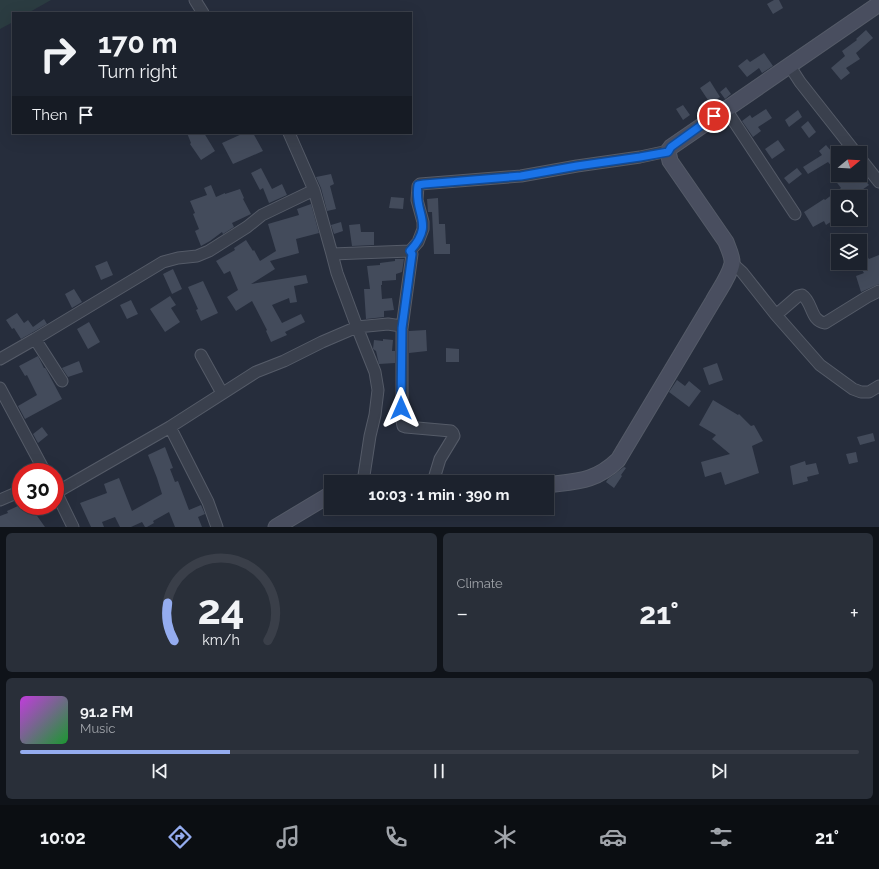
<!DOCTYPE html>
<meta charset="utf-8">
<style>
:root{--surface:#1c222d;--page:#292f39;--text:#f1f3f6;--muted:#a0a4aa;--line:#3a3f49;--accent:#94acef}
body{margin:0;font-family:Raleway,sans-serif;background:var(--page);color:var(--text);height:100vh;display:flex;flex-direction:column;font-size:15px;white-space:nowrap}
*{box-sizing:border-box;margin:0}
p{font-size:13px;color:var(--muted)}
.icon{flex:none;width:22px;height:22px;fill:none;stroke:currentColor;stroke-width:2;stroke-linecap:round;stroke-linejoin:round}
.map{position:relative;height:527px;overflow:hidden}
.drawer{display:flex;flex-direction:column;gap:6px;padding:6px;background:#0f1319;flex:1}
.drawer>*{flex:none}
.hud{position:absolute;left:12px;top:12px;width:400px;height:122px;border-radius:0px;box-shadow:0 4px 16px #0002,0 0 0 1px var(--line);background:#1c222d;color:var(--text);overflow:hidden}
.needle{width:26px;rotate:72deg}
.buttons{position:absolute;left:831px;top:146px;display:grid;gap:8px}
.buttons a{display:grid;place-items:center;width:36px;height:36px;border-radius:0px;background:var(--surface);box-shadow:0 4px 16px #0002,0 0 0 1px var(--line);font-size:20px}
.speed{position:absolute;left:12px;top:463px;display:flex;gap:8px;font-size:20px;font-weight:700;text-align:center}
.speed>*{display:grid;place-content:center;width:52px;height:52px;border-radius:50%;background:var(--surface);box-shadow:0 4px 16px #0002,0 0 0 1px var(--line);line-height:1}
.speed .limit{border:6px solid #d22;background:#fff;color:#111}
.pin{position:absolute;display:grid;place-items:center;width:34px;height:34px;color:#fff;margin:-17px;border:2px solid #fff;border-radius:50%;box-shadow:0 1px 4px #0007}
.me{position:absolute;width:44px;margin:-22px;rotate:0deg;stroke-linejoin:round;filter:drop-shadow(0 0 3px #0008)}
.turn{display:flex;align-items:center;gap:14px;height:84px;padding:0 20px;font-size:18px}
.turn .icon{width:52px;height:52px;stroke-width:2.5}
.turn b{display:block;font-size:28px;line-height:34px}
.then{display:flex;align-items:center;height:38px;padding:0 20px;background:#0003;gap:8px;font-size:15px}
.big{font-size:30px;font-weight:700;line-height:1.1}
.drawer .card{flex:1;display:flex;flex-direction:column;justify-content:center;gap:6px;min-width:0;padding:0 14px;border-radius:6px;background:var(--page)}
.drawer .dial{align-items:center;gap:0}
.dial svg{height:104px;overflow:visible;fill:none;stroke:var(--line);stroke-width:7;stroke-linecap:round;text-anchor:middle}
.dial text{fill:var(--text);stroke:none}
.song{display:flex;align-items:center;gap:12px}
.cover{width:48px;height:48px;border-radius:6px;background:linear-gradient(135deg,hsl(290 70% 55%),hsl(130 70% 35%))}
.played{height:4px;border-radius:2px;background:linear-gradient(90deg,var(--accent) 25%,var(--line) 25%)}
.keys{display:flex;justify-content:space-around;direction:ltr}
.heat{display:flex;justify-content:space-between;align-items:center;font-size:22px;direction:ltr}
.drawer .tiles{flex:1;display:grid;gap:6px;grid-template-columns:1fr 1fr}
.card:last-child{grid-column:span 2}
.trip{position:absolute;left:324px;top:475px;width:230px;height:40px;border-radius:0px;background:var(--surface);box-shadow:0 4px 16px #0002,0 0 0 1px var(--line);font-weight:700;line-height:40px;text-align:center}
.tabs{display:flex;height:64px;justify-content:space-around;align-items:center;background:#0b0e12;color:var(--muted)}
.tabs .icon{width:28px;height:28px}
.tabs .current{color:var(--accent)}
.tabs b{font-size:18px;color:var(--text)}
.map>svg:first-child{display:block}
.green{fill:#2b3c41}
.building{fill:#434b5b}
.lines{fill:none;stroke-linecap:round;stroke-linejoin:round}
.street-casing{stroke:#555b68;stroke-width:13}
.secondary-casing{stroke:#555b68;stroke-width:17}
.street{stroke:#3a404d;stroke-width:11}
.secondary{stroke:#494e5f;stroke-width:15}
.route-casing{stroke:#114b97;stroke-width:10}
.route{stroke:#1a73e8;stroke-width:7}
</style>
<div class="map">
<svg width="879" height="527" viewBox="0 0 879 527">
<rect width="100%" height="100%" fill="#262d3c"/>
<path class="green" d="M0,0H51L28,13H13V22L0,29Z"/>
<path class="building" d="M774,0H779L783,8L773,14L767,4Z
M866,30L873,38L856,53L860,59L846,68L850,73L841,80L831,68L845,56L842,51L857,40L856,39Z
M764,53L773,66L762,73L759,68L747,77L738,66L747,59L750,62Z
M710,81L720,97L710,103L700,88Z
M726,87L731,94L725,99L720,92Z
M683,105L690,115L683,120L676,109Z
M766,109L772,118L758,127L761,131L753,137L742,121L750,115L752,118Z
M798,110L802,117L789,127L785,120Z
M808,121L816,132L809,138L801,127Z
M187,133H204L215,151L201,160L190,144L191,143Z
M244,133H253L263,151L233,164L222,143Z
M778,140L785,150L772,159L765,149Z
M826,145L838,159V174L828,162L808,174L803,167L822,155L819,151Z
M261,168L272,189L282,184L287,195L269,203L263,188L260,190L251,173Z
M797,168L802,174L789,184L784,178Z
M331,174L334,184L330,186L336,209L327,211L321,188L316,177Z
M831,175H860L869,185L859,192L856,189L846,197H838V217L826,225L824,221L813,227L804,212L824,199L825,200L841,188Z
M211,185L216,197L225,193V194L240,189L244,198L243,199L251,214L232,223L234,227L223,234L222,232L210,241L201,246L195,231L199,229L193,214L195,213L190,201L207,195L204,188Z
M391,197L404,198L403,209L389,208Z
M438,198L439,224H445L446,244H450V254H434L432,212H428L427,199Z
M311,204L319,233L296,239L299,253L270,261L275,269L251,284L306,275L308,283L294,286L297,302L290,303L289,298L272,305L282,323L301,314L305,322L285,332L287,335L271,342L266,331L267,330L252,301L236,311L227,297L238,290L230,271L224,274L216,261L235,250L234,248L246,240L253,251L254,250L260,261L276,251L268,224L299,215L297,209Z
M341,222L343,231L334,234L331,225Z
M360,224L361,232H374V245L352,246L349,225Z
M860,245L869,259L879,255V284L861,292L856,276L864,273L860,267Z
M395,259H404L402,272L396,274V280L382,281V285H381L382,299L392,298L394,310L384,311V317L366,319L364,289H370L367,266L380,265V263L395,261Z
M107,261L113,275L101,280L95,266Z
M173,269L182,289L172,294L163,274Z
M203,281L218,313L201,321L196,310L198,309L188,287Z
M74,289L82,302L72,308L65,294Z
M170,296L176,305L171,308L180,322L165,332L150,309Z
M131,300L138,314L127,319L120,305Z
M17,313L24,323L28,320L33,327L44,319L47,324L21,339L14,328L12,329L6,320Z
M89,322L100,342L88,349L77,329Z
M426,330L427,351L409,353V331Z
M383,339L393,340L392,351H395V363L379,364L376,351L373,349L374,340L383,341Z
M446,348L459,349V362H446Z
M38,356L44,368H45L46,369L62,399L25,419L18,406L37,395L27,375L25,376L19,366Z
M79,361L83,372L68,377L62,368Z
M717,363L723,380L709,385L703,368Z
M677,380L685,386L689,381L701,391L689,407L669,392Z
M713,400L738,415L739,414L751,426L754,425L763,441L752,446L759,473L725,485L721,472L705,477L701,462L730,454L712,439L716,435L699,425Z
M42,427L48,435L38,443L33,434Z
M873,433L875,441L860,445L857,437Z
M165,447L173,468L170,469L175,482L178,481L189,510L201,505L205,514L198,517L202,527H175L169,512L153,521L154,523L147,527H145L142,522L131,527H120L115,517L102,522L104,527H91L80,503L107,493L104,484L119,478L132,511L162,494L157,478L148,455Z
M856,452L858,462L849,464L846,454Z
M805,461L806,465L816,463L819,474L807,477L808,481L793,485L790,466Z
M624,467L626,468L621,475L622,476L614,488L606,482L608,479Z
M18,506H30L45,527H0V516L8,513L7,511Z"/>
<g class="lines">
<defs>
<path id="street" d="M195,0L203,13
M789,65L800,82L856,153
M725,108L795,214
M289,133L314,190L332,254
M860,158L879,182
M732,263L742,272L776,315L820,365L853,389L861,392H869L879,386
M776,315L798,296L802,295C813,302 810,321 825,323L867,297L879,291
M402,328L412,254L410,251
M35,339L62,381
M201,355L222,393
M0,359L35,339L163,262L178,258L197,256L209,251L247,227L262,215L314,190
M0,388L45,472
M170,427L208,502L217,527
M363,482L370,436L375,415L378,390L375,372L357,327L388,324L401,326L402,331V421L403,426L406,427L451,431L453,433L454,436L440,459L433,482
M55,490L73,527
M57,492L170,427L256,372L284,361L322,342L357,327L337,273L332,254L410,251L418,242L423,229V222L417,200L418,186L420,184L521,176L577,166L640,157L668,151
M0,500L21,491"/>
<path id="secondary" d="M547,485C577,481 595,482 618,460L713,301C719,290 729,277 732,264C733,257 728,248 726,242L670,161L668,151L671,147L879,4
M276,527L331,494"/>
</defs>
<use href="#street" class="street-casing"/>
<use href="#secondary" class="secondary-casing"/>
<use href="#street" class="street"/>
<use href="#secondary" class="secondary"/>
</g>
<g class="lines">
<defs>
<path id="route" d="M401,408L402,328L412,254L410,251C436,223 413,214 418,185L424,184L521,176L577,166L640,157L668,152L671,147L714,116"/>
</defs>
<use href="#route" class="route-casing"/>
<use href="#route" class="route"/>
</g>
</svg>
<div class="buttons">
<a><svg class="needle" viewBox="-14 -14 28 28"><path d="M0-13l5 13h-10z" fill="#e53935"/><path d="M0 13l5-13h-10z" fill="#a0a4aa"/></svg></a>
<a><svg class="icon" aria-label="search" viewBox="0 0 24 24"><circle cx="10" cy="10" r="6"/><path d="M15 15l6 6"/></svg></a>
<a><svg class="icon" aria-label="layers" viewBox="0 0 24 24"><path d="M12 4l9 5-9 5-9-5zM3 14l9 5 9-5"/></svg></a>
</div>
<div class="speed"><div class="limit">30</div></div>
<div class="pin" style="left:714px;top:116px;background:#d93025"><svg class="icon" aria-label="arrive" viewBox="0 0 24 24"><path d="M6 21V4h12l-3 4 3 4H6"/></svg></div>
<svg class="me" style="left:401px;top:408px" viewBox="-20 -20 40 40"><path d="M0-17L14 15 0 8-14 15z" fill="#1a73e8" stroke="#fff" stroke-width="4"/></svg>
<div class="trip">10:03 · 1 min · 390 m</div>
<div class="hud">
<div class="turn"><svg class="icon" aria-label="right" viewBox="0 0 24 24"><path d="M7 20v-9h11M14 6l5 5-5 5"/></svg><div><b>170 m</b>Turn right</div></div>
<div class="then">Then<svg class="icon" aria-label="arrive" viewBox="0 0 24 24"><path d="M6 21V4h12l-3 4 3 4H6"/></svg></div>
</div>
</div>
<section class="drawer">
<div class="tiles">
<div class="card dial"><svg viewBox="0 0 100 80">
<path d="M14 69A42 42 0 1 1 86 69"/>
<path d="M14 69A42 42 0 0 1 9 40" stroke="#94acef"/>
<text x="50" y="56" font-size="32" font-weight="700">24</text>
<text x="50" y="72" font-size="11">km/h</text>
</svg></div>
<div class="card"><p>Climate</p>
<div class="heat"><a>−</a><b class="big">21°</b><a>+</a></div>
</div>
<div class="card">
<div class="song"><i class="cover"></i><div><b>91.2 FM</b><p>Music</p></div></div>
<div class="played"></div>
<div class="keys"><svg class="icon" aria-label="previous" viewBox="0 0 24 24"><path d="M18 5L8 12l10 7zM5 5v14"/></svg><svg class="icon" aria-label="pause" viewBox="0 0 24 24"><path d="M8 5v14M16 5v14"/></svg><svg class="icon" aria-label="next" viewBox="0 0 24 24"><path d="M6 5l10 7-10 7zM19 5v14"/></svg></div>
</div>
</div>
</section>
<nav class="tabs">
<b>10:02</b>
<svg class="icon current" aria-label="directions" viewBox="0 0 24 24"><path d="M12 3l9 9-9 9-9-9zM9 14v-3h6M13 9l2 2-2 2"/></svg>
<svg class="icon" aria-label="music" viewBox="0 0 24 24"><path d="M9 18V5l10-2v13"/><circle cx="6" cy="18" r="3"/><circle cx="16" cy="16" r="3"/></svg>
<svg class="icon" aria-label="phone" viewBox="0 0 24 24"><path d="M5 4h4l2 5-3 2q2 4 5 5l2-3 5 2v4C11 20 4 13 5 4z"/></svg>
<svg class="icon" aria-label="climate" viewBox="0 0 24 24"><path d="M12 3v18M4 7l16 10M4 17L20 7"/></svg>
<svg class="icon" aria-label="car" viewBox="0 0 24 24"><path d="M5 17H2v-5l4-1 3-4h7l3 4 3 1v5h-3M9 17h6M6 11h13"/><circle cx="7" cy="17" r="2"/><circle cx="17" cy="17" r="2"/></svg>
<svg class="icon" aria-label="filters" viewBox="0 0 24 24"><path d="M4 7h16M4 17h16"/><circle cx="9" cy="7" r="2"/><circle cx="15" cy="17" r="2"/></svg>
<b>21°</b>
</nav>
